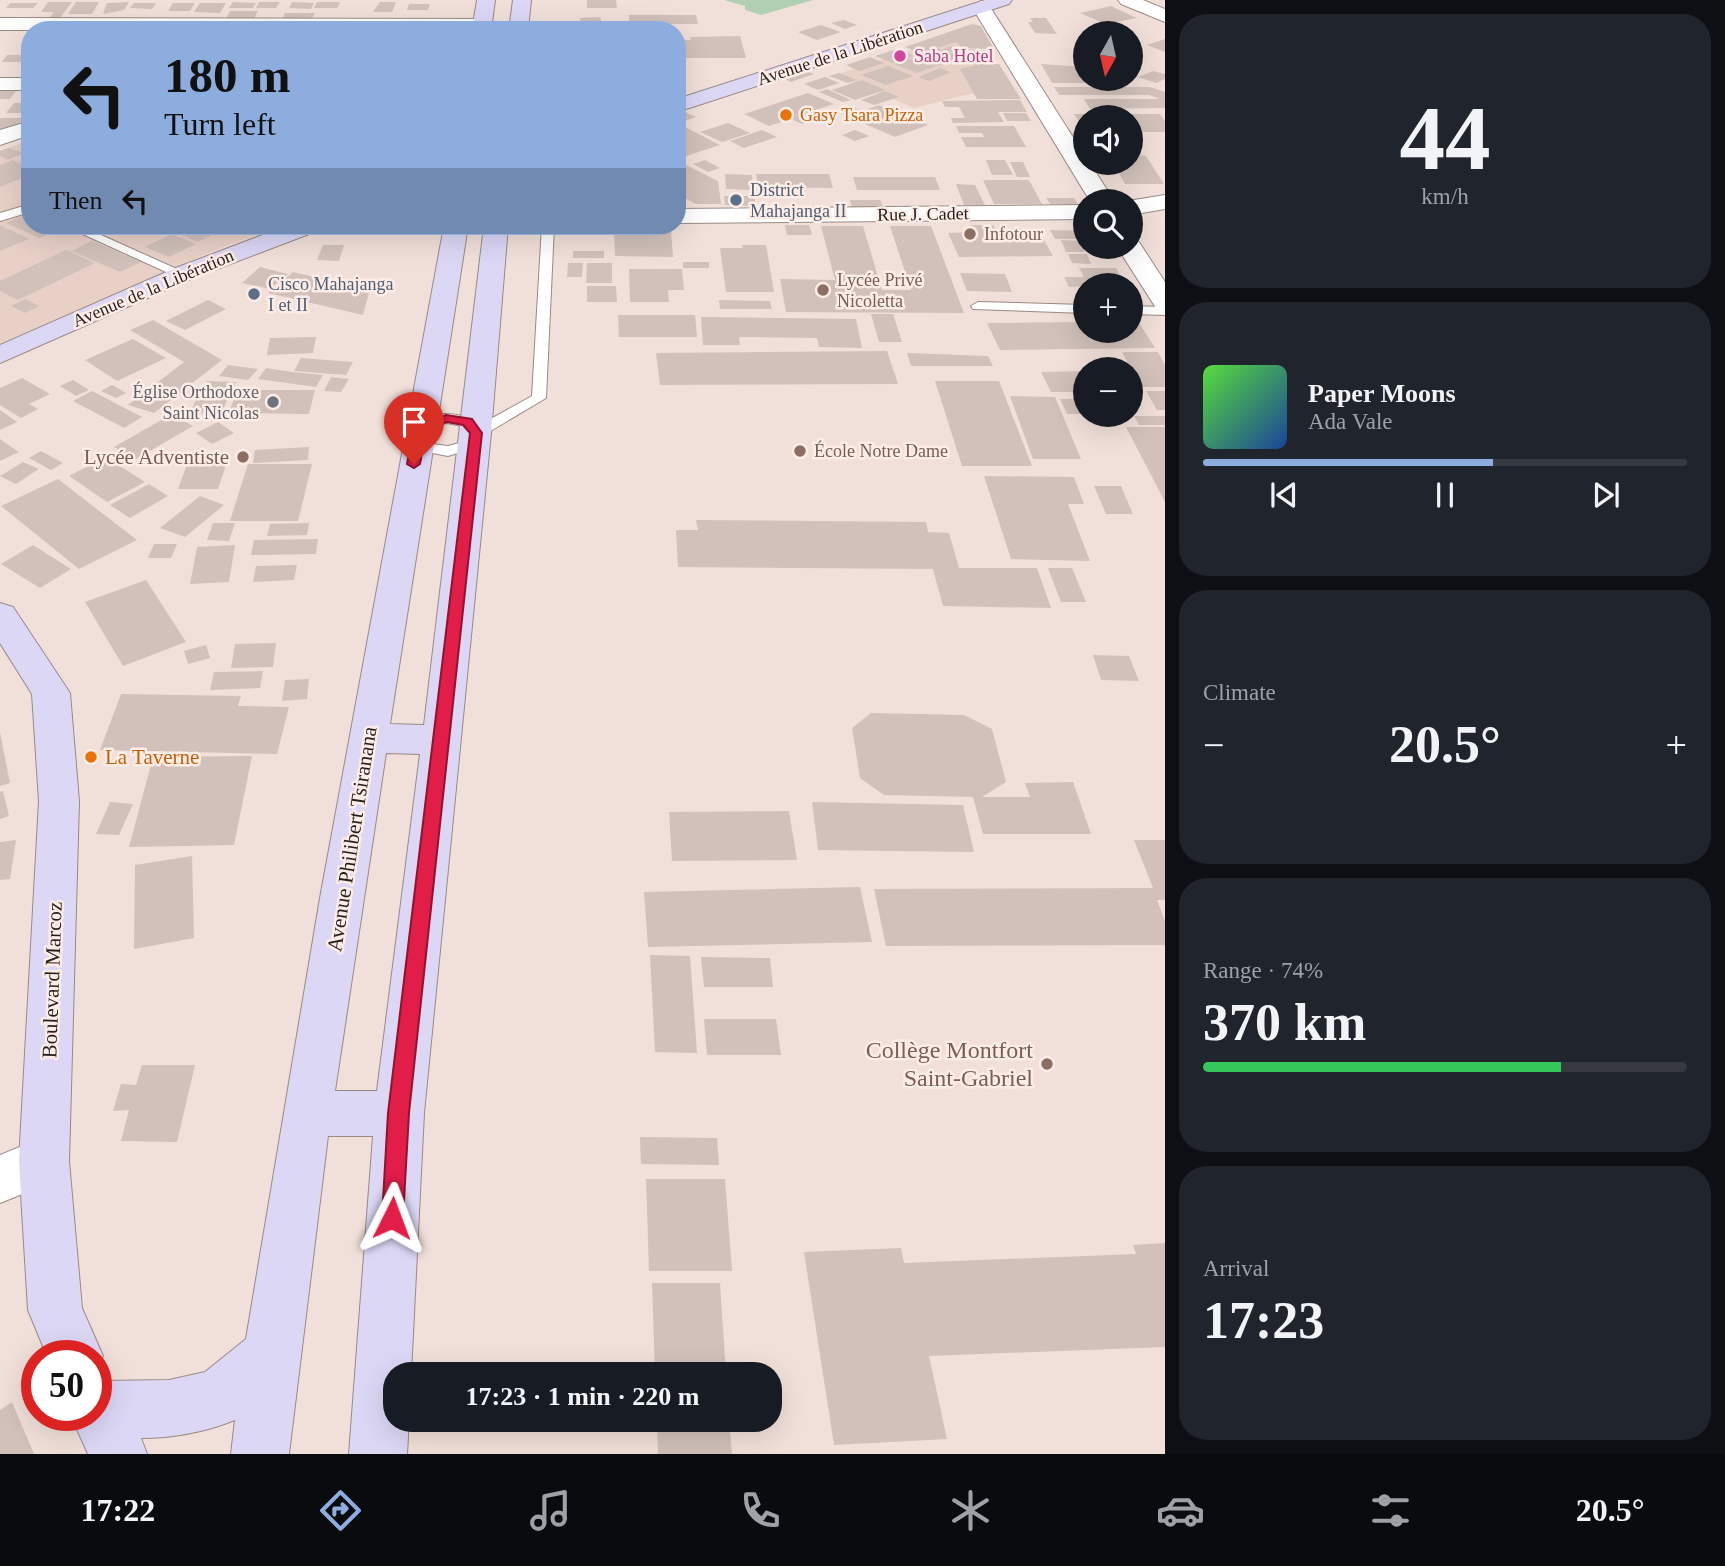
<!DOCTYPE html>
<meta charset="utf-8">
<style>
:root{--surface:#171b24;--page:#20242c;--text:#f1f3f6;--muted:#9ea1a6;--line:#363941;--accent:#8eaddf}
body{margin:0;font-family:Georgia,serif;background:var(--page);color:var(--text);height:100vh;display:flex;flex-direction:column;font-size:26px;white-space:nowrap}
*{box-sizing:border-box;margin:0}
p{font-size:23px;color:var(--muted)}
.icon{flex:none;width:38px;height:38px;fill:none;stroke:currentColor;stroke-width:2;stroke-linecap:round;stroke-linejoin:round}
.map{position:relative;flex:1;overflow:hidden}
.side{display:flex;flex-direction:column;gap:14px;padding:14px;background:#0d0f14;width:560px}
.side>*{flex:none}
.banner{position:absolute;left:21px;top:21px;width:665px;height:214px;border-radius:28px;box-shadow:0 7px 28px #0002;background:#8eaddf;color:#111;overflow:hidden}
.needle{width:46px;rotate:188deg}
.controls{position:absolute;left:1073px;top:21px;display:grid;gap:14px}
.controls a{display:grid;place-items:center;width:70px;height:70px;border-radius:50%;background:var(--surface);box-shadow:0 7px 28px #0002;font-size:35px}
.speed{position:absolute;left:21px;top:1340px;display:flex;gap:14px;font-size:35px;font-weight:700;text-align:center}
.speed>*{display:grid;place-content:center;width:91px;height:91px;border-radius:50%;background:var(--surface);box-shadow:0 7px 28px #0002;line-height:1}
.speed .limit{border:10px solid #d22;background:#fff;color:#111}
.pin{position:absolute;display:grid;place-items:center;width:60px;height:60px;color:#fff;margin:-72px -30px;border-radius:50% 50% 50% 0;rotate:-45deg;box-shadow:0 0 7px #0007}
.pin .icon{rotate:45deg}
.me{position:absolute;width:77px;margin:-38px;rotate:3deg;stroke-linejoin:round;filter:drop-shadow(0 0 5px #0008)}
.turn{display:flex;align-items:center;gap:24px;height:147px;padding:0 28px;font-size:32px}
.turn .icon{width:91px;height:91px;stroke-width:2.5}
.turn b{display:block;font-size:49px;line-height:60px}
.then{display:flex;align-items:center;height:66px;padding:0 28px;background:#0003;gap:14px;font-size:26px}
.big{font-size:52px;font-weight:800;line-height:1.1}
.side .tile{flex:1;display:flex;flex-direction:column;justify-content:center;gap:10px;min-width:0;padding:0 24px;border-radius:28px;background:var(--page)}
.side .dial{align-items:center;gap:0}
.dial b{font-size:91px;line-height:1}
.song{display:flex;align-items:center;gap:21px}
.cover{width:84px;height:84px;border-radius:10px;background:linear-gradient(135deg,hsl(110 70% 55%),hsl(220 70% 35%))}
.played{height:7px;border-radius:4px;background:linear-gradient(90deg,var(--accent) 60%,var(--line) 60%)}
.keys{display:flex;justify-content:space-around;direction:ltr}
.heat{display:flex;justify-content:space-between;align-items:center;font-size:38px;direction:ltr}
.charge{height:10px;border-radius:5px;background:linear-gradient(90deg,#34c759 74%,var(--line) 0)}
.trip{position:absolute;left:383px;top:1362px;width:399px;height:70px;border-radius:28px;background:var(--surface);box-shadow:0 7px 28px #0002;font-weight:800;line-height:70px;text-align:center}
.dock{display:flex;height:112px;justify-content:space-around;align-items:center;background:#090b0e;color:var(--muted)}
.dock .icon{width:49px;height:49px}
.dock .current{color:var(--accent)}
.dock b{font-size:32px;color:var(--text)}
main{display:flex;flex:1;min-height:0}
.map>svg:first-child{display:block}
.built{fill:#e8d0c7}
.green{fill:#b1d0b3}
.building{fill:#d1c1ba}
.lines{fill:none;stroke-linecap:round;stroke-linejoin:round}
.lane-casing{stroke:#998a84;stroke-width:2}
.street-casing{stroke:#998a84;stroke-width:2}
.secondary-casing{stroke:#998a84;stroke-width:2}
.lane{fill:#fff;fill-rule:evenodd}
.street{fill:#fff;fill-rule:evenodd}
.secondary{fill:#dbd7f5;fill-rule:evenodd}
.route{fill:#e11d48;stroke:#92132f;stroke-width:2}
.hotel-dot{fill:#d1479c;stroke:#feede6;stroke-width:2.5}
.food-dot{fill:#e8710a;stroke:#feede6;stroke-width:2.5}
.service-dot{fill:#5c6f8a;stroke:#feede6;stroke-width:2.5}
.education-dot{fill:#8d6e63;stroke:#feede6;stroke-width:2.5}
.worship-dot{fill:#6b7280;stroke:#feede6;stroke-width:2.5}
.labels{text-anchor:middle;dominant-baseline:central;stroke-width:5;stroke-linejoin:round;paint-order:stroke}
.far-street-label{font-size:18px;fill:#251f1c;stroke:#feede6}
.far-hotel-label{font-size:18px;fill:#b23c85;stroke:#feede6;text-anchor:start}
.far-food-label{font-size:18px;fill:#c56008;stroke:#feede6;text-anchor:start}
.far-service-label{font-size:18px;fill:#4e5e75;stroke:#feede6;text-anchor:start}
.far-education-label{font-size:18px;fill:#785e54;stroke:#feede6;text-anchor:start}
.far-worship-label{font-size:18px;fill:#5b616d;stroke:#feede6;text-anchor:end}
.education-label{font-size:21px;fill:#785e54;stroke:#feede6;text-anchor:end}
.food-label{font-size:21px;fill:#c56008;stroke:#feede6;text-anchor:start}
.street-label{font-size:21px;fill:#251f1c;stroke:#feede6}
.near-education-label{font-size:24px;fill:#785e54;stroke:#feede6;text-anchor:end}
</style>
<main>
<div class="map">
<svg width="1165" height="1454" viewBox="0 0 1165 1454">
<rect width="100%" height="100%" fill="#f1e0d9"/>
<path class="built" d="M975,29L993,88L914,108L835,75Z
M30,140V226H280L218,249L0,344V151Z"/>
<path class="green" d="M724,0H813L761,15L745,10V6Z"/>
<path class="building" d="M587,0H616L617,8H587Z
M48,2H72L60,18H49L54,12H41Z
M76,2H99L92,14H68Z
M129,2L124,10L103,14L107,3Z
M233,2L256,3L253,8H229Z
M259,2H280L276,8H256Z
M292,2L314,3L311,9L289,8Z
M317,2H340L337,8H314Z
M380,2H396L392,12H373Z
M10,3H38L33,8H6Z
M134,3H156L152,9L130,8Z
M173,3H195L190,11H168Z
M200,3H226L220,13L194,12Z
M409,4H430L428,10H407Z
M1111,6L1137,18L1106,24L1080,13Z
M230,11H258L253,21H225Z
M285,13H315L311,20H282Z
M629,15H696L698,24H629Z
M600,17L603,27L582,28L580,18Z
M1030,18H1046L1057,34L1035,33L1028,22H1033Z
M844,20L857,25L845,29L831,23Z
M972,24L981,26L994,49L962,48L956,42L937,48L962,57L917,73L894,64L923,54L905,47Z
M821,25L841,32L817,40L798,32Z
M740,36L746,58H677V40H691L690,37Z
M1165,39V52L1147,45Z
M951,46L975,54L966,57L942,49Z
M897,49L914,56L893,63L875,56Z
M7,55H25L20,62H2Z
M870,57L884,63L859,71L846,65Z
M980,64H999L1021,99H977L960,69Z
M1041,64L1085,67V79H1093L1096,83H1052Z
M888,66L913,76L886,85L861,75Z
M940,68L951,72L929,81L919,77Z
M802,69L814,74L791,82L779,76Z
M1153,71L1165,74V79L1156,83L1138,77Z
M839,73L857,80L848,83L829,76Z
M825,77L839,83L818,90L804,84Z
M862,80L885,90L855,100L832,90Z
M1054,87H1150L1165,92V108L1090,109L1084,99H1160L1149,95H1059Z
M0,88H18L10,99H0Z
M827,89L851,100L843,102L819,92Z
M885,91L899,97L874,105L861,100Z
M808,93L834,104L807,113L818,118L802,124L791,119L769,126L744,114Z
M1020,100L1027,112H998L1004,122L953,123L951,118H965L959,107H945L942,101Z
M14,103H30V106L24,113H6Z
M879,105L928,125L895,137L837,112L852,107L862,111Z
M685,112L696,117L677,124V115Z
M1003,113H1026L1031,121H1007Z
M1074,114H1160L1165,121V132H1130V117H1085V120H1078Z
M0,118H28L19,130H0Z
M728,123L750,133L722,142L700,132Z
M681,125L720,145L677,159V126Z
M956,126H1014L1026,147H966L961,137H984L982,133H959Z
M762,130L777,137L744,148L730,141Z
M855,130L869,136L855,141L842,135Z
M9,148L24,153L8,160L0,156V151Z
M1130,154L1146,156L1164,184H1125L1113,163H1130Z
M13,160L30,168V175L0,187V165Z
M705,160L720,168L708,172L693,164Z
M986,160H1005L1013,175H992Z
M1010,162H1023L1030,177H1017Z
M686,165L718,181L721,204H696L677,194V168Z
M725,174L752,175L753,190L726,189Z
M756,174H829L833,188L758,187Z
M853,177H935L940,190H857Z
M983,180H1029L1042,204H994Z
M956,184L975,185L985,205H964Z
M724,196H754L756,206L725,205Z
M1046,198H1074L1078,204H1050Z
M850,200H880L883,207H852Z
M24,215L30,218V226H49L58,230L40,238L6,223Z
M0,225L29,239L0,251Z
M785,225H809L812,235H787Z
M970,225H993L996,231H1039L1053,256L959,257L948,233L973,232Z
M136,226H171L155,234Z
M187,226H193L214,234L198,242L174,232Z
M821,226H863L882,290H911L890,226H931L964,313L786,312L780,279L835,280Z
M614,230H671L673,257L615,256Z
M1050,230L1085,231V239H1055Z
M172,234L196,244L169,257L145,247Z
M1061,240L1080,241L1085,252H1066Z
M92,241L141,262L120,272L71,251Z
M323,245H344L339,261L317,260Z
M742,245H766L774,292H726L720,248H743Z
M66,250L95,263L18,300L0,291V281Z
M573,251H604V258H573Z
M1068,254H1087L1091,264L1072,263Z
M683,262H709V268H683Z
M568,263H583L582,277H567Z
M587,263H612V283H586Z
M260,267L288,274L270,289L242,283Z
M1079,268H1116L1126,285L1069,287L1064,277H1084Z
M629,269H682L684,290H668L669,302H630Z
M293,272L370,289L363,315L268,293Z
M960,273L1005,274L1012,292L967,291Z
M587,286H616L617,302H587Z
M25,299L39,306L25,313L11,306Z
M208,300L226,309L185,330L166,321Z
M719,300L770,301L772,309H720Z
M871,314H893L902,342H879Z
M618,315H695L697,337H619Z
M701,317L856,319L862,348L819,347L817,338L739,337L740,345H703Z
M153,320L222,360L154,413L128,405L184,362L130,330Z
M1130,321H1138L1155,348L1000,350L987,323L1085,322V331H1130Z
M316,337L313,353L267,355L270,338Z
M133,339L166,358L117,381L85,360Z
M887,351L898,384L660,385L656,353Z
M1122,352H1158L1165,365V387H1140Z
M907,353L988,356L993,366H911Z
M301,358L353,362L346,375L294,371Z
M228,365L258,369L248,380L219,376Z
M266,368L292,372L323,375L316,387L258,379Z
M1085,371V392H1051L1041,372Z
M331,377L349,379L341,392L324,391Z
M22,378L50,394L29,404L38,409L21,418L0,405V388Z
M73,380L89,390L76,396L60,386Z
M207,381L236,382L232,392L203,391Z
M935,381H999L1032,466H962Z
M112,385L126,393L116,398L101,391Z
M237,390H315L309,414L229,413Z
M92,391L142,417L124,428L73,401Z
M1146,391H1165V410H1157Z
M198,395L229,396L221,414L190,413Z
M1010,396L1055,397L1081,459H1033Z
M1060,399H1082L1085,414H1067Z
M0,410L17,422L0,430Z
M172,414L193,426L136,459L114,447Z
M1134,416H1165V425H1139Z
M218,422L234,433L212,444L196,433Z
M1126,427H1165V502Z
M0,439L19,452L0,461Z
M309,447L308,460L253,463L255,450Z
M41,451L63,463L51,470L29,458Z
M190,456H229L218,489H178Z
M106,457L145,482L107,502L69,476Z
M23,462L39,469L16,484L0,476Z
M248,464H312L298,521H230Z
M984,476L1074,477L1084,504H1068L1090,561L1011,559Z
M58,479L137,540L79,569L1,506Z
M149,484L168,496L130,518L110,505Z
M1094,486H1121L1133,514H1106Z
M200,496L224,505L185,537L160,528Z
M696,520L926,522L928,532L949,533L959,568H1037L1051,608L943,606L933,569L678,567L676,530H698Z
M213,523H235L229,541L207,540Z
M309,523L307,535L267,536L270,524Z
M318,539L316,554L251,555L254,540Z
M154,544H177L171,558H148Z
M33,545L71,569L40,588L1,564Z
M235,545L229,582L190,584L197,547Z
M297,565L294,580L253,582L256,566Z
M1048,568H1072L1086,602H1061Z
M146,580L186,642L123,666L85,602Z
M276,643L273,667L231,668L235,644Z
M206,645L210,658L188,664L184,651Z
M1093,655L1129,656L1139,681L1101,680Z
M263,671L260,688L210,690L214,672Z
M309,679L307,699L282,701L285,680Z
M121,694L241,696L238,706L289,707L277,754L100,750Z
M871,713L964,715L992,729L1006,782L982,797H1030L1025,783L1073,782L1091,834H983L973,797L884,795L860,778L852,728Z
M0,732L10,783L0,786Z
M252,756L234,845L129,847L153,757Z
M3,791L9,816L0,819V792Z
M110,802L133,804L119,835L96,834Z
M812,802L963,805L974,852L818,850Z
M789,811L797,860L672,861L669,812Z
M16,840L10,879L0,880V842Z
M1134,840H1165V900H1157L1165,921V945L886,946L874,889L1153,888Z
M192,856L194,938L134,949L135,865Z
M860,887L872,942L648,947L644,892Z
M650,955L690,956L697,1053L655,1052Z
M701,957L770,958L773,987H704Z
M704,1019H776L781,1055H707Z
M142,1065H195L177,1142L121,1141L129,1110L113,1111L121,1084L136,1085Z
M640,1137L717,1138L719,1165L641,1164Z
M646,1179H725L732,1271H649Z
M1165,1243V1347L929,1356L947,1439L834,1445L804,1252L901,1248L904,1263L1136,1254L1133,1245Z
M652,1283H720L726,1374H655Z
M12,1402L34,1454H0V1410Z
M657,1419H729L732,1454H658Z"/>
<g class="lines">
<defs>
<path id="lane" d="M30,204V212L0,221V213Z
M65,226H81L188,274L187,277H177Z
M542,226H554L546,398L482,436L474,448L448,456L422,451L410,436C413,432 416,425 420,422C434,410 467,412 478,426L532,396ZM447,423L462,426L468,433L463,442L448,446L432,444L426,436L431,427Z
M978,302L1085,305V313L973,309L971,306Z
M1130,306L1165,307V315L1130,314Z"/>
<path id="street" d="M1118,0H1143L1165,9V22L1121,4Z
M981,1L990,7L1085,156V163H1090L1114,201H1090L972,7Z
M0,18L482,19L491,25L486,30H0Z
M0,78H30V90H0Z
M30,121V135L0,145V130Z
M1165,195V209L1130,215V201H1128Z
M1085,205V219L677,223V209Z
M1130,240L1139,242L1165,282V310L1156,308L1117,247H1130Z
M44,1137L62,1144L69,1161L62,1178L0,1203V1155Z"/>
<path id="secondary" d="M477,0H495L491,30H472Z
M513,0H531L528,30H509Z
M985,0H1012L1009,4L677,112V99Z
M286,226H320L317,231L191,279L0,363V345L173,269Z
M444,226H468L390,724L424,725L484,226H508L491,433L424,1113L411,1374H396V1419H409L407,1454H349L373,1136H328L289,1454H231L235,1420C205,1432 173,1438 141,1438L147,1454H88L71,1416H96V1378L103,1381L169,1380L205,1372L246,1339L320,898ZM386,753L420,754L377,1091H335Z
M0,603L13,607L70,693L79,801L69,1161L82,1308L103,1356L96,1372V1356H47L28,1310L19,1161L39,801L32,694L0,643Z"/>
</defs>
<use href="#lane" class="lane-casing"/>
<use href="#street" class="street-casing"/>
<use href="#secondary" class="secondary-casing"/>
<use href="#lane" class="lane"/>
<use href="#street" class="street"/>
<use href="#secondary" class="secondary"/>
</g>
<path class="route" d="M446,415L472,419L482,433L409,1113L403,1218L400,1226L392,1229L385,1226L382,1218L388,1113L470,433L463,425L447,422L431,427L425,436L420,464L414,468L407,464L412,436L422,422Z"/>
<circle class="hotel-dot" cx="900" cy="56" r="7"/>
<g class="food-dot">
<circle cx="786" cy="115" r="7"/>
<circle cx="91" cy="757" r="7"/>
</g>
<g class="service-dot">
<circle cx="736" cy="200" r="7"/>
<circle cx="254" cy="294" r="7"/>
</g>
<g class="education-dot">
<circle cx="970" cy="234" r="7"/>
<circle cx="823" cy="290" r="7"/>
<circle cx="800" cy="451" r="7"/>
<circle cx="243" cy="457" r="7"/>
<circle cx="1047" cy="1064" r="7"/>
</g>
<circle class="worship-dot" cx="273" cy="402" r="7"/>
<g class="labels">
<g class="far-street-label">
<text transform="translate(840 53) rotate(-18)">Avenue de la Libération</text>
<text transform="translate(923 214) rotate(-1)">Rue J. Cadet</text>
<text transform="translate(153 288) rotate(-23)">Avenue de la Libération</text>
</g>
<g class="far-hotel-label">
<text x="914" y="56">Saba Hotel</text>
</g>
<g class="far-food-label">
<text x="800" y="115">Gasy Tsara Pizza</text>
</g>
<g class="far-service-label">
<text x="750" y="190">District<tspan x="750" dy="21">Mahajanga II</tspan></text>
<text x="268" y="284">Cisco Mahajanga<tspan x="268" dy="21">I et II</tspan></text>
</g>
<g class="far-education-label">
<text x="984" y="234">Infotour</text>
<text x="837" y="280">Lycée Privé<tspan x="837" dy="21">Nicoletta</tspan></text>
<text x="814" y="451">École Notre Dame</text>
</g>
<g class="far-worship-label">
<text x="259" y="392">Église Orthodoxe<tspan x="259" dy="21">Saint Nicolas</tspan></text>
</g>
<g class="education-label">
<text x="229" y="457">Lycée Adventiste</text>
</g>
<g class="food-label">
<text x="105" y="757">La Taverne</text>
</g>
<g class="street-label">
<text transform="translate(352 839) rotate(-81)">Avenue Philibert Tsiranana</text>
<text transform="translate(52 980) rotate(-88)">Boulevard Marcoz</text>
</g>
<g class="near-education-label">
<text x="1033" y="1050">Collège Montfort<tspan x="1033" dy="28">Saint-Gabriel</tspan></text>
</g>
</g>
</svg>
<div class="controls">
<a><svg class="needle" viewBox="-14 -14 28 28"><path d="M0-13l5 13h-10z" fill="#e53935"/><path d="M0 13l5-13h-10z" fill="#9ea1a6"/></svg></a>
<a><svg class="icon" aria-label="sound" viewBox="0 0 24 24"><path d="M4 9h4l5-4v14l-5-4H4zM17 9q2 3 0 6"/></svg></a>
<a><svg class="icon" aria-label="search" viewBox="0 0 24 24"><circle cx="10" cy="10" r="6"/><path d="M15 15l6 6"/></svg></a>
<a>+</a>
<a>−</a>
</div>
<div class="speed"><div class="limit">50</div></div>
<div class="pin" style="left:414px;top:464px;background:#d93025"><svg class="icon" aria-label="arrive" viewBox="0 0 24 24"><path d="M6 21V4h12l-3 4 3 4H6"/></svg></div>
<svg class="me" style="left:392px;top:1218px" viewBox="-20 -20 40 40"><path d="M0-17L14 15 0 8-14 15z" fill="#e11d48" stroke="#fff" stroke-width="4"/></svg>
<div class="trip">17:23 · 1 min · 220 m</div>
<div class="banner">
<div class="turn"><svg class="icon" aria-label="left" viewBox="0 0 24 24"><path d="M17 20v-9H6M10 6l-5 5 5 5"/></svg><div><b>180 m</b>Turn left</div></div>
<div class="then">Then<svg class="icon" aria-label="left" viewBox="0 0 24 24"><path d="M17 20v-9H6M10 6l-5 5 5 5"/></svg></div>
</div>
</div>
<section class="side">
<div class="tile dial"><b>44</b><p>km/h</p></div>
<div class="tile">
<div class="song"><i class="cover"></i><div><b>Paper Moons</b><p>Ada Vale</p></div></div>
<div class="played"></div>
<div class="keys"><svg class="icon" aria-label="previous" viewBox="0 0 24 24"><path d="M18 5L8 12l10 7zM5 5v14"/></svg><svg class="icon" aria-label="pause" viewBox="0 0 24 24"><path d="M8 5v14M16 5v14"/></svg><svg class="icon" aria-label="next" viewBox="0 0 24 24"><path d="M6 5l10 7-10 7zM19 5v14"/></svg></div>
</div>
<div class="tile"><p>Climate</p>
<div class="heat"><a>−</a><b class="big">20.5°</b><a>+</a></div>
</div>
<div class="tile"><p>Range · 74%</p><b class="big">370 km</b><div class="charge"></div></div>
<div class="tile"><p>Arrival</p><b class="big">17:23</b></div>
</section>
</main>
<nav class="dock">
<b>17:22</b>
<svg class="icon current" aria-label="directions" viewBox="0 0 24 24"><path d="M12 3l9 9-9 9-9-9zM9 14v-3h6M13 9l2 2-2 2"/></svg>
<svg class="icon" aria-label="music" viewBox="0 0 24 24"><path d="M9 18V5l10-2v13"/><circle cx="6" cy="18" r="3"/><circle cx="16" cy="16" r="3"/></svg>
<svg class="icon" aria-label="phone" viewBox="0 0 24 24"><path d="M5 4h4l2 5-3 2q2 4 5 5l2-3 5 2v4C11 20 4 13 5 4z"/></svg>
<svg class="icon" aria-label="climate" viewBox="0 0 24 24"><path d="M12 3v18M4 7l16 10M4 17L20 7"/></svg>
<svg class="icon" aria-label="car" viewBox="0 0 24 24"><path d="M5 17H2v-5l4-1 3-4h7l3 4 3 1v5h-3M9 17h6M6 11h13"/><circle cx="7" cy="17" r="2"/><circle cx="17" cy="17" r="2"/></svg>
<svg class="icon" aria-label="filters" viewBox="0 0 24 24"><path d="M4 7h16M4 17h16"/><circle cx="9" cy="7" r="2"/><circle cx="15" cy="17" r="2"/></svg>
<b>20.5°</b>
</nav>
